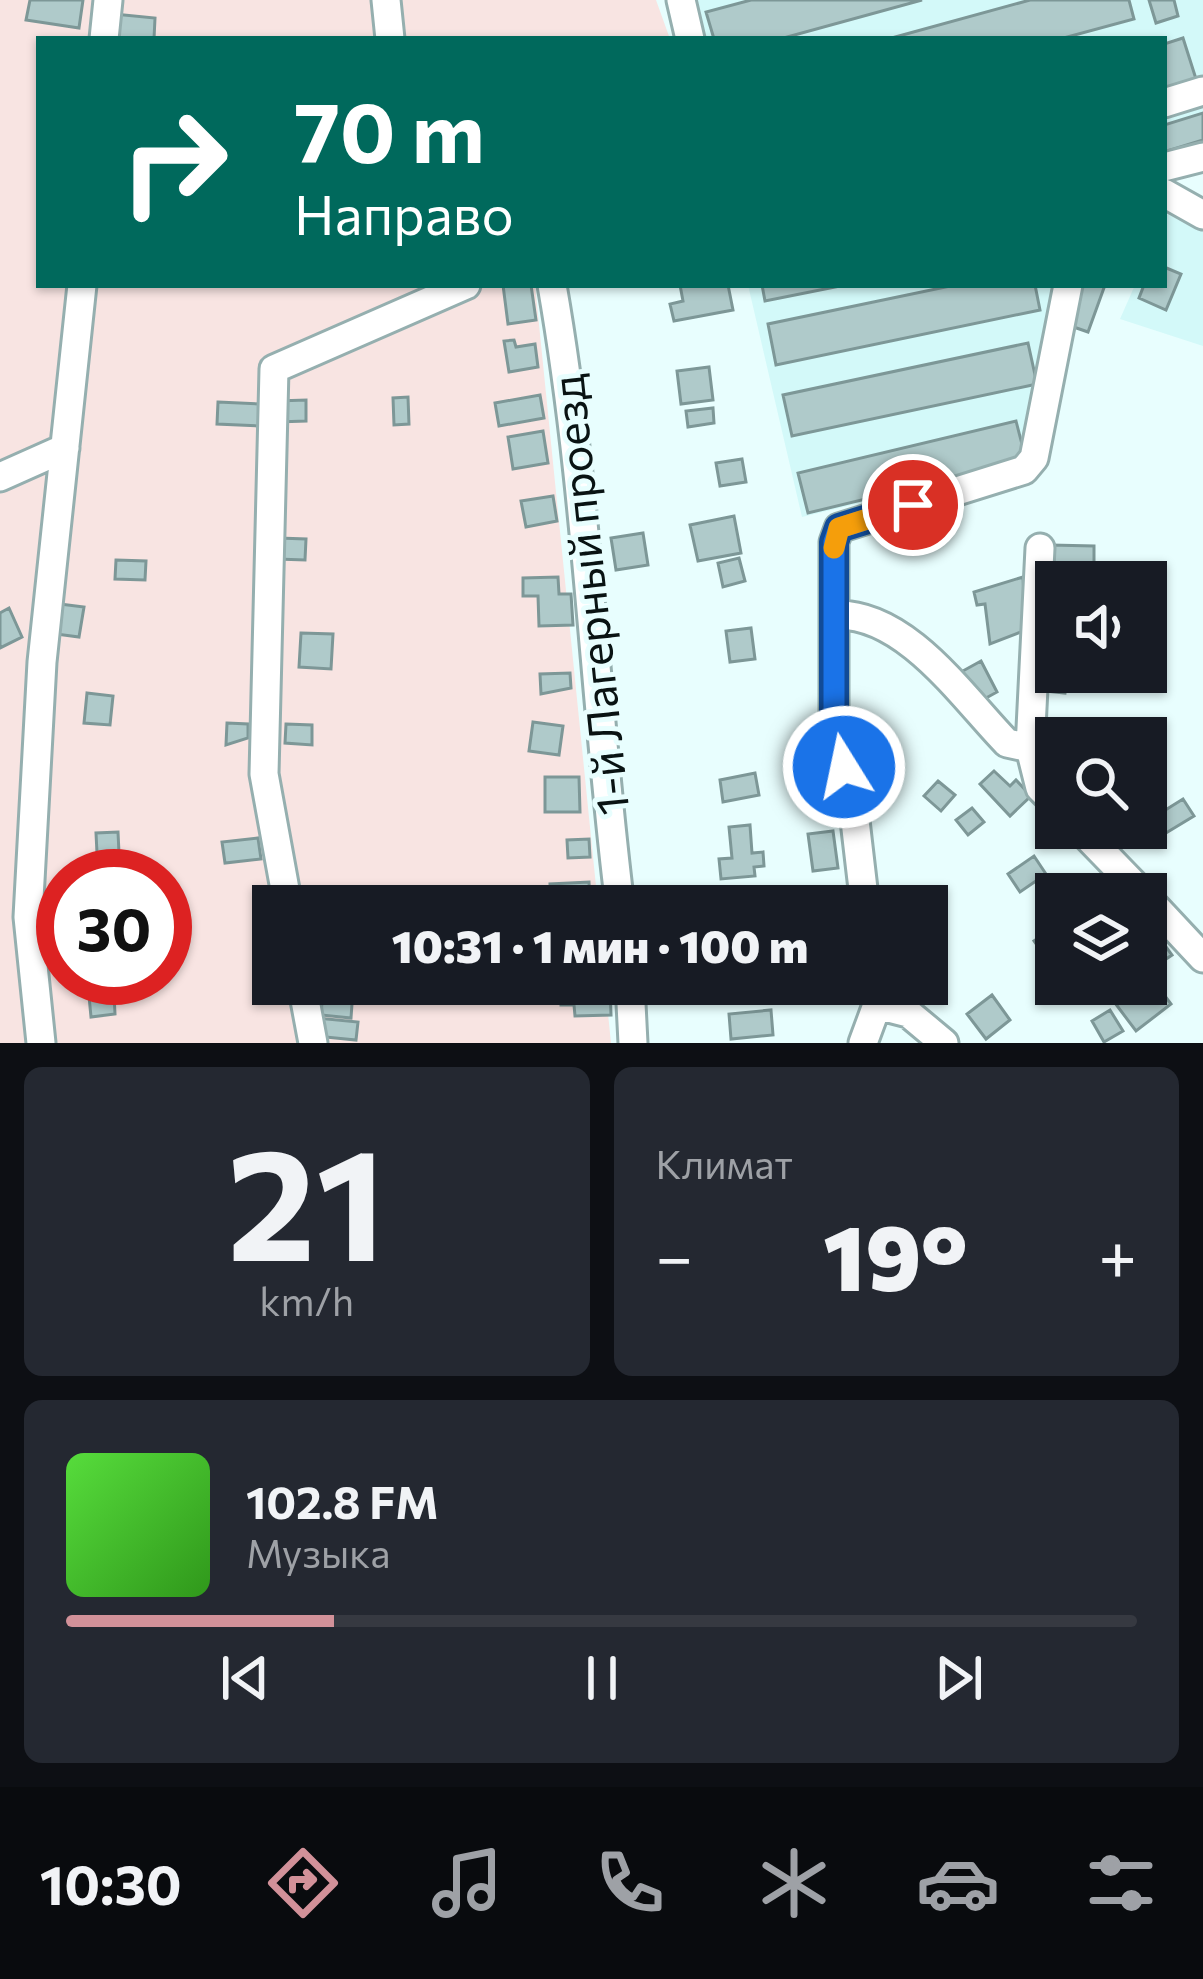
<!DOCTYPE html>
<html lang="ru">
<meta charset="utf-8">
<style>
:root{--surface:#171b24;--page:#242831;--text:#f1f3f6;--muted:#9ea1a6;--line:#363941;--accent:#d29199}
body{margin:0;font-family:Commissioner,sans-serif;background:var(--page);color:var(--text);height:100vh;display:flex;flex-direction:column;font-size:45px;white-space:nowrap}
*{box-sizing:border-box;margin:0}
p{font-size:39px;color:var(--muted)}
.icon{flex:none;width:66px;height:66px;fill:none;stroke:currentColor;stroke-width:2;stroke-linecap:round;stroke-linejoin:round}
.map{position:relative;height:1043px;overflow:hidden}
.side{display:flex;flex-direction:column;gap:24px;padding:24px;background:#0d0f14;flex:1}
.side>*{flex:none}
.banner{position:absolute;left:36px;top:36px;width:1131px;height:252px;border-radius:0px;box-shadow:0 3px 9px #0004;background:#00695c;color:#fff;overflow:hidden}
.buttons{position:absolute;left:1035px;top:561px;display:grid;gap:24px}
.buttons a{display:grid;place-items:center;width:132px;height:132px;border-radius:0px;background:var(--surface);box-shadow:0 3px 9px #0004;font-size:60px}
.speed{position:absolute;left:36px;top:849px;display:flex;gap:24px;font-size:60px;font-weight:700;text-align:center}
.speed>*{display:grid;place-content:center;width:156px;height:156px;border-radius:50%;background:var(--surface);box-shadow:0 3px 9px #0004;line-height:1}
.speed .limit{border:18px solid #d22;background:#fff;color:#111}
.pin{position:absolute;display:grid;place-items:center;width:102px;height:102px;color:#fff;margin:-51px;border:6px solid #fff;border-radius:50%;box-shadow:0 3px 12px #0007}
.me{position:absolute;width:132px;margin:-66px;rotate:350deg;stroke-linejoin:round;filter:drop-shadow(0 0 9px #0008)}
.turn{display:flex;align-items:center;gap:42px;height:252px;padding:0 60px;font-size:54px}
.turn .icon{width:156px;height:156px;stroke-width:2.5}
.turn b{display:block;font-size:84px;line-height:102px}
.big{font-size:90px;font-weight:800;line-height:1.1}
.side .widget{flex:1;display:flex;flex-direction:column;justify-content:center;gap:18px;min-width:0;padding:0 42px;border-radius:18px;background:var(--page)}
.side .dial{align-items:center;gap:0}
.dial b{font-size:156px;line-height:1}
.song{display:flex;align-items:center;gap:36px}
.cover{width:144px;height:144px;border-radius:18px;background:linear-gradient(135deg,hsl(110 70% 55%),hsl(110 70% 35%))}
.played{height:12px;border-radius:6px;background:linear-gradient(90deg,var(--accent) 25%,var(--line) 25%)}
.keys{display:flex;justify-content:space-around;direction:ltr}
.heat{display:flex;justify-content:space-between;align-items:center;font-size:66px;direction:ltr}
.side .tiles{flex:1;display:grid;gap:24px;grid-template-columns:1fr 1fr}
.widget:last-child{grid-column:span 2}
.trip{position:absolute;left:252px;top:885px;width:696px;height:120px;border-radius:0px;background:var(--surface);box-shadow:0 3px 9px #0004;font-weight:800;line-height:120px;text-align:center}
.menu{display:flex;height:192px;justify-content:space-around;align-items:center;background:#090b0e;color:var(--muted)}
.menu .icon{width:84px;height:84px}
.menu .on{color:var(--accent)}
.menu b{font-size:54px;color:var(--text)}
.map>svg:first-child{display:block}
.built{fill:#d3f9f9}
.green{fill:#f8e4e2;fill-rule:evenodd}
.building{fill:#afcaca;stroke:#7d9797;stroke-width:3}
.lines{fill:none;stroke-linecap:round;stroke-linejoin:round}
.minor-casing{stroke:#95afaf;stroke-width:33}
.minor{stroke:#fff;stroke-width:27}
.route-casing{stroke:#114b97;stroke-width:30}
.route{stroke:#1a73e8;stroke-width:21}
.slow{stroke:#f59e0b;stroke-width:21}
.labels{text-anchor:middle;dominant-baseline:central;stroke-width:10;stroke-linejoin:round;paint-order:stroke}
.street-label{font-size:45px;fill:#091313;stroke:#e8fefe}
</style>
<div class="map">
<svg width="1203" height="1043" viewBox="0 0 1203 1043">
<rect width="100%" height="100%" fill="#e8fefe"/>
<path class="built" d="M692,0H1203V145L1164,157V39H703Z
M1176,204L1203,222V346L1120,319L1135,285H1164V219Z
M748,285H1068L1025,463L802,517Z"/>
<path class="green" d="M0,0H656L670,39H39V285H535L598,906H273V984H605L611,1043H0ZM63,876H165V978H63Z"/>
<path class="building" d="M30,0H83L79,28L26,20Z
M751,0H922L780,39H714L706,12Z
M1030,0H1129L1134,19L1060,39H888Z
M1149,0H1174L1178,16L1156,23Z
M114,14L155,18L154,39H117Z
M1183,38L1197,82L1164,92V44Z
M1203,113V140L1164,152V125Z
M1164,267L1181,274L1166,310L1139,298L1144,285H1164Z
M503,285H531L536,320L508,324Z
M680,285H728L733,310L674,321L670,304L683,301Z
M762,285H845L765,301Z
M955,285H1035L1040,310L776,365L768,324Z
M1079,285H1105L1088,332L1065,324Z
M514,340L516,347L535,344L538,367L509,372L504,341Z
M1028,343L1037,384L792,436L783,395Z
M709,367L713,400L681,404L677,371Z
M540,395L544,418L499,426L495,403Z
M408,397L409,424L394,425L393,398Z
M306,400V421L277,422V401Z
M218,402L260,404L259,426L217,424Z
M713,408L714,423L688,427L686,411Z
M1016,421L1026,460L808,513L798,473Z
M543,431L548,463L513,469L508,437Z
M742,459L746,482L720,486L716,463Z
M553,496L557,521L526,527L521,501Z
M734,516L741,553L698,561L690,525Z
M643,533L648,565L616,570L611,538Z
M278,538L306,539L305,560L277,559Z
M1050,545L1094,546V579L1049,578Z
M739,558L745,581L723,587L718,563Z
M116,560L146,561L145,580L115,579Z
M558,577L559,594H571L573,625L539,626L538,596H523V578Z
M1023,577L1026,630L990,644L985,604L977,605L974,592Z
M60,604L84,607L79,637L56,634Z
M9,608L22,637L0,648V613Z
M751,628L755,659L730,662L726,631Z
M301,633L333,634L331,669L299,667Z
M1047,651L1056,652V672H1067L1065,693L1044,691Z
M981,661L997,692L977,703L961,672Z
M570,673L571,688L541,694L540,674Z
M87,693L113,696L110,725L84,723Z
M533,722L563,726L559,755L529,751Z
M227,723L248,724V738L226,745Z
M286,724L312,725V745L285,743Z
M994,771L1010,786L1016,780L1031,796L1010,816L980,784Z
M755,773L759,795L723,802L720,780Z
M545,777H579L580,812H545Z
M938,781L955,795L941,811L924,796Z
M1183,799L1194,816L1161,836L1151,819Z
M972,808L984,822L968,835L956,820Z
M750,825L752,853L763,852L764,866L754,867L755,876L721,879L719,859L732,858L729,827Z
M833,831L838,868L813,871L808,834Z
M118,832L119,853H97L96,833Z
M258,838L261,859L225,863L222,842Z
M589,839L590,857L568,858L567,840Z
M1034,856L1046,874L1020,892L1008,874Z
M589,882L590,906H551L550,884Z
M1056,926V972L1034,941Z
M1161,940L1172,955L1154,967L1146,951Z
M1146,971L1171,1004L1136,1031L1109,995L1124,984H1146Z
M571,984L610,985L611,1015L575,1016L574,1005H561V988Z
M323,987L353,990L351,1018L321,1015Z
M114,994L115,1014L91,1017L89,996Z
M992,995L1010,1020L986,1039L967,1014Z
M771,1010L773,1035L731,1039L729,1014Z
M1110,1010L1123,1031L1104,1042L1092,1021Z
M317,1018L358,1022L356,1040L315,1036Z"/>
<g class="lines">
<defs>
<path id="minor" d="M386,0L390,39
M681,0L690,39
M104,39L108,0
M1164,103L1203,91
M1164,167L1203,157
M1164,193L1203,215
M552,285C588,490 594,699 620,906
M0,477L65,448
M1040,548L1030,748L1040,788L1056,804
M837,615C907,614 963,698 1007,743L1030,748
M1079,828L1143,894
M1146,897L1203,958
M288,906L264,774L274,369L466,285
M865,906L854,812L834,722V542L839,528L1024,470L1034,458L1068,285
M302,984L313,1043
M630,984L633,1043
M877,1005L908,1013L944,1043
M41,1043L28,917L42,662L82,285
M863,1043L877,1005L874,984"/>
</defs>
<use href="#minor" class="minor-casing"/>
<use href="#minor" class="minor"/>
</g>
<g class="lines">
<defs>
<path id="route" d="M844,767L834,722V542L839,528L913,505"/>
</defs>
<use href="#route" class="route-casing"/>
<use href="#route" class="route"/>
<path class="slow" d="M834,548L839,528L880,515"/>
</g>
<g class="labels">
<g class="street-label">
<text transform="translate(588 595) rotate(-96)">1-й Лагерный проезд</text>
</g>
</g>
</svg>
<div class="buttons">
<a><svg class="icon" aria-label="sound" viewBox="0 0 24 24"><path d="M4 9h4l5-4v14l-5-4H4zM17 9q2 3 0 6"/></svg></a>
<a><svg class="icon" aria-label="search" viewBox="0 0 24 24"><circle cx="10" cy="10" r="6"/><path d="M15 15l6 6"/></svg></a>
<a><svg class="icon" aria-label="layers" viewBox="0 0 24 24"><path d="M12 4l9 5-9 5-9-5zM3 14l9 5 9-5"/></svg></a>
</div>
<div class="speed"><div class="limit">30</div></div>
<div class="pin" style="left:913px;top:505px;background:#d93025"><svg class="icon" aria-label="arrive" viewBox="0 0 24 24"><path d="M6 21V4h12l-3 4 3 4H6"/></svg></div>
<svg class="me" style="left:844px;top:767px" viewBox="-20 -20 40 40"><circle r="17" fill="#1a73e8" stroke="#fff" stroke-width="3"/><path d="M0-11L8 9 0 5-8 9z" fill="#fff"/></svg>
<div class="trip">10:31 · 1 мин · 100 m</div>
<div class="banner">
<div class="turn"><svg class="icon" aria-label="right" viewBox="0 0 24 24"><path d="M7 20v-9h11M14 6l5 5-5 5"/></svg><div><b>70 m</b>Направо</div></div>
</div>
</div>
<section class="side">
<div class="tiles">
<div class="widget dial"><b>21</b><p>km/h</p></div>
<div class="widget"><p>Климат</p>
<div class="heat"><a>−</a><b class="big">19°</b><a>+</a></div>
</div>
<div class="widget">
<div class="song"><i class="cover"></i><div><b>102.8 FM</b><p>Музыка</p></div></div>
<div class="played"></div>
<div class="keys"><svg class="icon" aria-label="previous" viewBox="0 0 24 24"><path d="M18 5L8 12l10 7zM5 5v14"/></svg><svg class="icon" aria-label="pause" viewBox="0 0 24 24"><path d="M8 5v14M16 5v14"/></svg><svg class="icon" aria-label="next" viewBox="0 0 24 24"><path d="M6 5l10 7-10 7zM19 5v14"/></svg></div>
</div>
</div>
</section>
<nav class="menu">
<b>10:30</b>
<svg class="icon on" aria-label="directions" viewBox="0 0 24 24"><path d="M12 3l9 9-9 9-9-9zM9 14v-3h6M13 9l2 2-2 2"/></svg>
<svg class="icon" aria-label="music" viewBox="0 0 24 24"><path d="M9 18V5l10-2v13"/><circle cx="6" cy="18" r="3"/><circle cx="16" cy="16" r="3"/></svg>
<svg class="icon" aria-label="phone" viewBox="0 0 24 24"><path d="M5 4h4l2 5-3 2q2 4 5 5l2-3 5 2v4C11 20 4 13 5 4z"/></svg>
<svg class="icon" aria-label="climate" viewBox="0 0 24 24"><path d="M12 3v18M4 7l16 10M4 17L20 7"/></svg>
<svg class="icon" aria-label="car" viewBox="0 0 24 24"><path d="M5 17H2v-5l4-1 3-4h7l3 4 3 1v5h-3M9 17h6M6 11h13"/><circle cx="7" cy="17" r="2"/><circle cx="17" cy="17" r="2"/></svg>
<svg class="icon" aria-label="filters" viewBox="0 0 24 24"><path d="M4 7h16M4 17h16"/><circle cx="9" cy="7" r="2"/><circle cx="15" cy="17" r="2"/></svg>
</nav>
